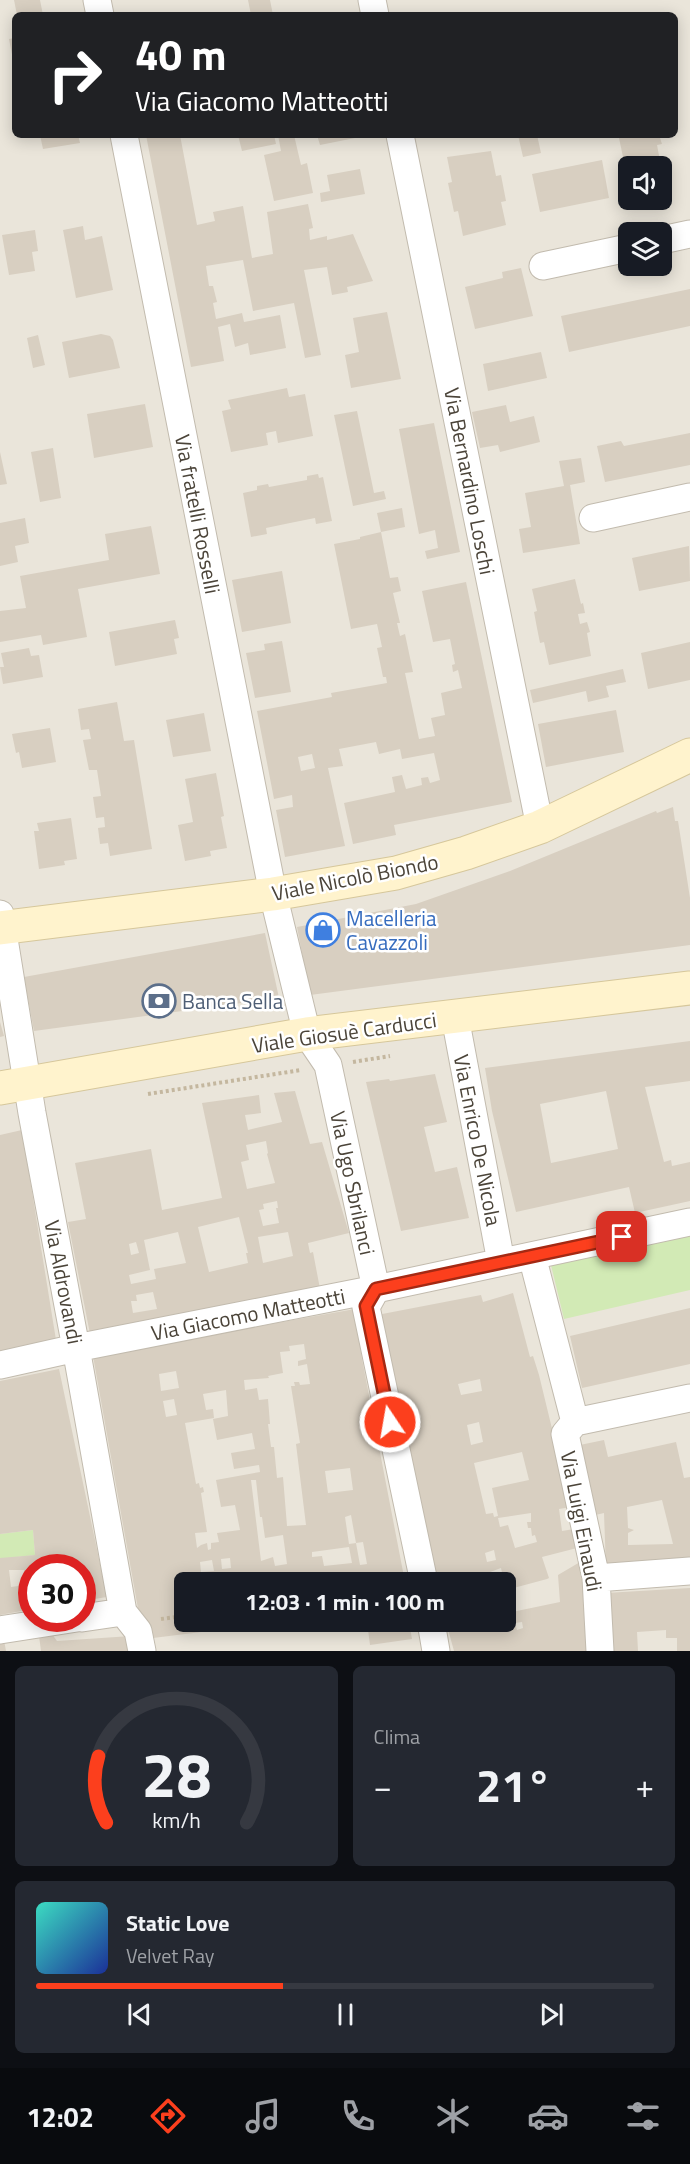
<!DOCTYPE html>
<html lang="it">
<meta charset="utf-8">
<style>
:root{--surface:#171b24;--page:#242831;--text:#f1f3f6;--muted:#9ea1a6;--line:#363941;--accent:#fc3f1d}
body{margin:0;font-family:"Titillium Web",sans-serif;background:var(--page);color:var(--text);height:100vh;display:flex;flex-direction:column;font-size:22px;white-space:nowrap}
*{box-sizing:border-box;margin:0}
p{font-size:20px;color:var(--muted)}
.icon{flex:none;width:33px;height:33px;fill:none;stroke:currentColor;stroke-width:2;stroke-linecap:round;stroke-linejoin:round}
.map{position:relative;height:1651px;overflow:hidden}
.side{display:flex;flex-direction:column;gap:15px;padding:15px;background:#0d0f14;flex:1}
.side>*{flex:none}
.top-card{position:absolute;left:12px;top:12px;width:666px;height:126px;border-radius:9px;box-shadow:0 3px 15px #0003;background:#202124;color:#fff;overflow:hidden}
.controls{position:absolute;left:618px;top:156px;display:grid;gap:12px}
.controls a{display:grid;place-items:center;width:54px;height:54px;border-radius:9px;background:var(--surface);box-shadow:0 3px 15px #0003;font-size:30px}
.speed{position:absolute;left:18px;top:1554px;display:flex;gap:12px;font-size:30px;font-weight:700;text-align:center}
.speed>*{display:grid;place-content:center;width:78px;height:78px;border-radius:50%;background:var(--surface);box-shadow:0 3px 15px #0003;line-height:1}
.speed .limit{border:9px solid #d22;background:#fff;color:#111}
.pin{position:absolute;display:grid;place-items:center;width:51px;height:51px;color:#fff;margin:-26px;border-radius:12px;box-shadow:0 3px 9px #0006}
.me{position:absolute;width:66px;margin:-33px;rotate:348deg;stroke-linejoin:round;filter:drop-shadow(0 0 4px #0008)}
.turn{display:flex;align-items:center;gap:21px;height:126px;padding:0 24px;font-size:27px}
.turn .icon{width:78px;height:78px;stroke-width:2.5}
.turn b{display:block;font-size:42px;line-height:51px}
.big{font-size:45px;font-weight:700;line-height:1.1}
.side .widget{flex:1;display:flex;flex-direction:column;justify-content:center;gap:9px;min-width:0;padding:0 21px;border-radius:9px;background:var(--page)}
.side .dial{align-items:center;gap:0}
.dial svg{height:156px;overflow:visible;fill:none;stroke:var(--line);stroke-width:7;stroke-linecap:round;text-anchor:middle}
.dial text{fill:var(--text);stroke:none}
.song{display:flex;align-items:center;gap:18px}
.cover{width:72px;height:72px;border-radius:9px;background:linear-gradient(135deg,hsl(170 70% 55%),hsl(230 70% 35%))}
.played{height:6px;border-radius:3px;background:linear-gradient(90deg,var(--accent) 40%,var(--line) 40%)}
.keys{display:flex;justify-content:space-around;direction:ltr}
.heat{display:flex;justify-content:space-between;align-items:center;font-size:33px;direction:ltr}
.side .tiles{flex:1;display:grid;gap:15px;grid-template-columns:1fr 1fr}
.widget:last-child{grid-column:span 2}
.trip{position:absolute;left:174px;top:1572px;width:342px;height:60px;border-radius:9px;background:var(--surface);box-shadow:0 3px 15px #0003;font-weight:700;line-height:60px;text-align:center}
.menu{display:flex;height:96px;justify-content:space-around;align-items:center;background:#090b0e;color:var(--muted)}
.menu .icon{width:42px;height:42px}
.menu .on{color:var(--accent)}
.menu b{font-size:27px;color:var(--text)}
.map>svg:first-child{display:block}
.residential{fill:#eae5da;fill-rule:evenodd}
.green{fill:#d2eab5}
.building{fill:#d8cfc1;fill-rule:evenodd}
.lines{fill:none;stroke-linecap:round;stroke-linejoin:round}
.street-casing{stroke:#c2bbae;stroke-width:29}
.secondary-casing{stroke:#d6c79b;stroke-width:35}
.path{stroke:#c4b79f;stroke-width:4;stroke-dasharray:3 3;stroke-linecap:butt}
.street{stroke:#fff;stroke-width:27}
.secondary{stroke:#fff3cd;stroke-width:33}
.route-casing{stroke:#a42913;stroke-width:15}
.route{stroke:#fc3f1d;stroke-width:10}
.labels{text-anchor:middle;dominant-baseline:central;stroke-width:5;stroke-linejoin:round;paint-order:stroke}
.street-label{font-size:21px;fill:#4b4439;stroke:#fff}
.shop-label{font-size:21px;fill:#366cbe;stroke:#fff;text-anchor:start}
.service-label{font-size:21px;fill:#4e5e75;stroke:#fff;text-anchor:start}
</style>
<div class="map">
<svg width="690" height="1651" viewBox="0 0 690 1651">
<rect width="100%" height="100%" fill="#f6f3ec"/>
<path class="residential" d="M0,0H690V1651H0ZM15,15H675V135H15ZM628,166H662V200H628ZM628,232H662V266H628ZM32,1568H82V1618H32ZM184,1582H506V1622H184Z"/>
<path class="green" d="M690,1235V1290L564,1319L551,1265Z
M33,1530L35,1555L0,1559V1534Z"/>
<path class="building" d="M14,0H40L43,15H17Z
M248,0H270L273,15H251Z
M15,38V65H14L9,39Z
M40,135H78L80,143L43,149Z
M146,135H180L197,225L215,221L213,212L243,206L252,258L273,254L267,212L308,204L313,228L309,229L310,240L327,236V240L353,234L373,281L347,287L348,292L332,295L327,267L304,270L321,355L305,358L294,303L253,311L243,260L206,266L209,286H213L217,302L213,303L216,319L242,313L244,322L280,315L286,348L250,355L248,343L235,347L230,324L218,327L224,361L191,367Z
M238,135H274L276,144L242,151Z
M278,135H294L301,165L307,163L313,193L274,201L264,155L281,151Z
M317,135H354L355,138L320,145Z
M518,135H537L541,153L523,157Z
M635,135H659L662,144L657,145L661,166H628L627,176L619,138Z
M491,151L496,176L501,175L506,201L501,202L506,225L463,236L458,211L454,212L448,183L452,182L447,157Z
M602,160L609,198L540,212L532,174Z
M360,169L365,194L321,202L320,193L330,191L327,175Z
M662,172L667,193L662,194Z
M83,226L85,240L102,236L113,290L76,298L63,230Z
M35,230L38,251L32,252L35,271L9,275L2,235Z
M521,268L533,316L475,329L465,287L503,278L502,272Z
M690,289V326L569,352L561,316Z
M387,312L401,379L351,388L345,355L359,352L353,318Z
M101,334L110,336L113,340L120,368L69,378L62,342Z
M38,335L45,365L33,368L27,338Z
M541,352L547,378L488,391L483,364Z
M287,388L289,397L305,394L313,436L278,443L276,431L266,433L268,445L231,452L222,411L231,409L228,400Z
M145,404L153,447L94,458L87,414Z
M506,405L510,422L534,416L540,442L500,452L498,445L480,448L472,412Z
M357,411L374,493L384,491L386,499L353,506L334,415Z
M434,423L460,552L427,559L425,551L438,548L435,530L419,534L399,429Z
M690,433V465L605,482L597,446L621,441L624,446Z
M53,448L61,498L40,502L31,452Z
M0,452L7,484L0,485Z
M581,458L585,482L570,485L580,544L523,553L519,529L531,527L525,493L564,486L559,461Z
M318,474L319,478L323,477L332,521L316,524L315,518L290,523L266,528L267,534L251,537L243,493L257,490V486L268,484L269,487L307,480V476Z
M402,508L405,527L381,532L390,578L398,577L401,591L393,593L400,623H397L400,636L405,634L413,672L405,673L419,739L435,736L431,718L445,715L441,693L462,688L458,670L453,672L452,665L455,664L450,639L433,642L422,591L466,582L512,802L394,825L396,835L353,844L344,803L395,792L392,777L402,775L406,789L422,785L421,778L428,777L430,783L440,780L434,753L402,759L400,749L379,754L376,742L339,749L343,766L328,768L345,846L285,857L276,810L293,807L292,795L274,799L257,711L332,697L331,693L387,683L386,677H383L377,648L382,647L377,624L351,629L334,544L360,539V537L381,532L377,513ZM312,754L315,768L301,771L298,757Z
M25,518L29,543L15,546L18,562L0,566V523Z
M151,526L160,574L78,589L87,637L43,645L41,635L0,642V611L26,608L20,576L109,560L105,534Z
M689,546L690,581L639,591L632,558Z
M282,571L291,623L242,632L232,580Z
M575,579L581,604L583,603L585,613L578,614L580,624L587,622L590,632L587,633L591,656L549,665L544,642L540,643L537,628L534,612L537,611L532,589Z
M175,620L179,638L174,639L177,654L115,666L109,632Z
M282,641L291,692L255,698L246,653L265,650L264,644Z
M690,642V680L648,689L641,653Z
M29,648L31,656L39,655L43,677L3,684L0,667H4L1,653Z
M623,669L626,682L606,686L609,697L588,702L586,691L533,703L530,690Z
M117,702L124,741L134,740L152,849L110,856L108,843L100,844L98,828L105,827L104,817L96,818L93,797L101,796L97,770H89L83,740L91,739L89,729L81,730L78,709Z
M616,710L624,752L546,767L538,724Z
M204,713L211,751L173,757L166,720Z
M50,728L56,762L22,768L19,752L16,753L12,734Z
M216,773L224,816L221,817L227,848L210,851L211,856L185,861L178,825L193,822L185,779Z
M673,807L675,821H678L690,898V945L310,995L297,927L416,904L510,871L656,811L657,813Z
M71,818L77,859L64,861L65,865L39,869L34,831H39L37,823Z
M265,933L279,998L34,1031L24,977Z
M0,1022L4,1036L0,1037Z
M690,1041V1081L645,1087L664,1162L671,1160L672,1166L690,1162V1201L635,1213L629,1187L516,1212L492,1111L485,1068ZM606,1091L618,1149L551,1163L540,1104Z
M435,1074L447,1122L424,1127L435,1172L457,1167L469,1218L401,1231L366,1082L389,1079L390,1081Z
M295,1091L310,1144L322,1142L349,1233L308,1243L310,1253L313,1252L321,1294L91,1339L68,1222L86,1219L75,1163L151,1149L162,1210L222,1198L202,1103L259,1095L261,1113L245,1115L248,1130L282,1122L274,1093ZM266,1141L268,1153L267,1154L275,1183L247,1189L241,1162L249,1160L246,1145ZM277,1201L278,1208H276L279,1223L263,1226L259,1210L264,1209L263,1204ZM239,1217L248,1253H246L248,1263L209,1272L198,1227ZM178,1232L186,1263L154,1269L156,1279L131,1284L129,1275L150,1270L144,1240ZM288,1232L293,1256L263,1263L258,1237ZM136,1242L139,1253L131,1255L129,1244ZM153,1292L157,1309L133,1313L131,1301H137L136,1295Z
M22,1130L56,1340L0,1351V1135Z
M513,1293L530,1357L533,1356L539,1375L571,1507L559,1509L562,1531L574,1529L577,1548L542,1557L549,1578L547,1579L506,1590L501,1568L490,1572L493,1582H437L377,1315L481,1295L483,1302ZM480,1379L482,1391L461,1395L458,1384ZM479,1422L483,1442L471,1445L467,1425ZM522,1452L529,1480L492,1488L498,1516L494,1517L493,1513L486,1514L474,1463ZM531,1513V1522H527L528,1528H531L532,1536L535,1535L537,1542L515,1548L508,1525L500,1527L498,1518ZM494,1550L496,1560L487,1562L485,1553Z
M690,1308V1364L582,1388L570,1336Z
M355,1309L362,1359L405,1582H184V1622H275V1623L153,1638L140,1620L93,1356ZM304,1344L306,1359L298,1361V1366L307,1364L310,1384L300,1385L299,1382H294L295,1386H291L300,1443L296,1444L306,1525L287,1526L283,1477L277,1478L274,1447H271L268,1424H270L268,1399L259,1400L257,1388L245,1390L244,1380L269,1378L268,1376L283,1373L280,1352L290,1351L289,1346ZM176,1371L179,1388L161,1391L159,1374ZM226,1390L228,1416L213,1419L217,1440L252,1433L255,1449L231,1453L234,1469L259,1465L260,1472L216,1480L221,1507L235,1505L240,1530L217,1533L219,1542L211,1543V1549L208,1550L207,1543L201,1545L197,1548L195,1533L207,1532L201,1493L204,1492L203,1487L200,1488L199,1483L196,1484L185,1423L214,1418L213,1409L206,1410L203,1394ZM174,1399L177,1415L166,1417L163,1401ZM350,1468L353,1490L328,1493L325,1471ZM251,1480H256L260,1517H262L265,1538L283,1535L287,1564L275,1566L273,1557L261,1561ZM351,1515L356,1543L349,1544L345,1517ZM363,1542L367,1564L360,1565L356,1543ZM349,1547L352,1563L324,1566L322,1556L312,1557V1552ZM230,1558L231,1568L222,1569L221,1559ZM212,1560L214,1571L201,1572L200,1562Z
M59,1369L107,1597L82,1601V1568H32V1609L0,1615V1558L35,1555L33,1530L0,1534V1381ZM9,1570H24L26,1585L11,1587Z
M604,1440L608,1457L676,1442L684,1478L690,1477V1563L606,1569L604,1513L591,1516L575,1446ZM662,1500L673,1544L628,1545V1533L634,1530L628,1528L627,1507Z
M580,1562L581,1579H583L587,1651H454L446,1622H506V1590L512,1612L560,1602L558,1575ZM522,1622L523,1628L517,1630L515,1623Z
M690,1588V1651H677V1638H666V1630L637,1632L638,1651H608L606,1593Z
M367,1622H409L412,1639L370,1645Z
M52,1634L57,1641L131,1636L134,1651H41L39,1636Z
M4,1640L6,1651H0V1641Z"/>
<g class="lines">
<defs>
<path id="street" d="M97,0L100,15
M372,0L375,15
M124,135L273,894L307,1034L328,1065L376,1289L366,1307L424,1582
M400,135L540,827
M662,240L690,234
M543,266L628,248
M593,518L690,497
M0,914L32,1113L76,1348L123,1612L138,1631L142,1651
M455,1017L501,1262
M532,1256L575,1422L565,1434L596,1578L600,1651
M0,1365L76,1348L376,1289L690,1222
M575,1422L690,1398
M596,1578L690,1571
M82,1618L123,1612
M431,1622L436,1651
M0,1630L77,1618"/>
<path id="secondary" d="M0,928L273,894L396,873L466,853L540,827L690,755
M0,1088L307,1034L690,988"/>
</defs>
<use href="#street" class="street-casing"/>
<use href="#secondary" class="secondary-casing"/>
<path class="path" d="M353,1062L390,1056
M148,1094L301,1070
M161,1619L184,1616"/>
<use href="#street" class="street"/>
<use href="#secondary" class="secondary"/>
</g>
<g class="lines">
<defs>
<path id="route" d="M390,1422L366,1306L376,1289L622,1237"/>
</defs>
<use href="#route" class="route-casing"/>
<use href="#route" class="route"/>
</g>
<defs>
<symbol id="shop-ring" viewBox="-11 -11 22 22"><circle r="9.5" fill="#fff" stroke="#3f7fe0" stroke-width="1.5"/><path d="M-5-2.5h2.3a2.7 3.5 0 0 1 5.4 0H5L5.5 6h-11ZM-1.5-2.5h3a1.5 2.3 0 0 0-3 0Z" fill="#3f7fe0"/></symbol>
<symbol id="bank-ring" viewBox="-11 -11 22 22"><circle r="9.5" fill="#fff" stroke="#5c6f8a" stroke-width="1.5"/><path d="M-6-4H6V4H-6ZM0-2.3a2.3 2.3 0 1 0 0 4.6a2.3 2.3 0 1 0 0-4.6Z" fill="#5c6f8a"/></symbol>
</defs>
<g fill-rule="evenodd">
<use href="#shop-ring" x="304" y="911" width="38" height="38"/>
<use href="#bank-ring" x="140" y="982" width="38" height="38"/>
</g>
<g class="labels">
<g class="street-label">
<text transform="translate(470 481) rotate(79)">Via Bernardino Loschi</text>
<text transform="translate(198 514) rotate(79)">Via fratelli Rosselli</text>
<text transform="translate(355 877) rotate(-11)">Viale Nicolò Biondo</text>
<text transform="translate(344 1032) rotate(-8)">Viale Giosuè Carducci</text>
<text transform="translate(478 1140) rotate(79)">Via Enrico De Nicola</text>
<text transform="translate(353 1183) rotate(78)">Via Ugo Sbrilanci</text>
<text transform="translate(64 1282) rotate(79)">Via Aldrovandi</text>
<text transform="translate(248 1314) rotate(-11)">Via Giacomo Matteotti</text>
<text transform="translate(582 1521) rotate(79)">Via Luigi Einaudi</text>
</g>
<g class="shop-label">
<text x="346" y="918">Macelleria<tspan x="346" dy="24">Cavazzoli</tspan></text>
</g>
<g class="service-label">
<text x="182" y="1001">Banca Sella</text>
</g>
</g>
</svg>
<div class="controls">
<a><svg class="icon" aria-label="sound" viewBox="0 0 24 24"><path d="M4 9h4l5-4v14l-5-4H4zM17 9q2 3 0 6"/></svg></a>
<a><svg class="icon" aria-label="layers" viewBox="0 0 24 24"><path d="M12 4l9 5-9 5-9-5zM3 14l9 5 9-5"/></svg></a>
</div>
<div class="speed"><div class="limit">30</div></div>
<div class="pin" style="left:622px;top:1237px;background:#d93025"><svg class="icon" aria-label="arrive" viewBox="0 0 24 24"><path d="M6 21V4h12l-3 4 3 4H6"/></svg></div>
<svg class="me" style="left:390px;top:1422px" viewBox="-20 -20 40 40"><circle r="17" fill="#fc3f1d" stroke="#fff" stroke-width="3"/><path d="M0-11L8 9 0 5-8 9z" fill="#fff"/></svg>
<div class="trip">12:03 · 1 min · 100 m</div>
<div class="top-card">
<div class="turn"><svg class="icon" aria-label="right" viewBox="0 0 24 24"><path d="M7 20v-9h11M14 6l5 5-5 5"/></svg><div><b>40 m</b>Via Giacomo Matteotti</div></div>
</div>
</div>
<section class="side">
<div class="tiles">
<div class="widget dial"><svg viewBox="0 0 100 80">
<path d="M14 69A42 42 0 1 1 86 69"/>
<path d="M14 69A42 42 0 0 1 10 35" stroke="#fc3f1d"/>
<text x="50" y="56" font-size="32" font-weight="700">28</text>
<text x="50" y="72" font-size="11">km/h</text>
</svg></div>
<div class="widget"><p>Clima</p>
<div class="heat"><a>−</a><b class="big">21°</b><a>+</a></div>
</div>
<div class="widget">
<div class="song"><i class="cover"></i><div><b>Static Love</b><p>Velvet Ray</p></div></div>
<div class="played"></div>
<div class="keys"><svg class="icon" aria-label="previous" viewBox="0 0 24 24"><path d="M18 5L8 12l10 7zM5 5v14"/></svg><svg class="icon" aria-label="pause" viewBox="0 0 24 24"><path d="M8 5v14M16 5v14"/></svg><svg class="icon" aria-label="next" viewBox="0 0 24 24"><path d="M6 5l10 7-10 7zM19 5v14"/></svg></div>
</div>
</div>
</section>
<nav class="menu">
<b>12:02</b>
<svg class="icon on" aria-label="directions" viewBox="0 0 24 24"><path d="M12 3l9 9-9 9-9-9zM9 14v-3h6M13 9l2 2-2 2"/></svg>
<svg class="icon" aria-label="music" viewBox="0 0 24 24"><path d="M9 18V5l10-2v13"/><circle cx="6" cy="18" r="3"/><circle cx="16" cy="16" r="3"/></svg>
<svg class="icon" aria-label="phone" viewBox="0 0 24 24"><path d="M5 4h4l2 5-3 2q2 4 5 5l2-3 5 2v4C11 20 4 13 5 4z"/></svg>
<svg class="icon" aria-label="climate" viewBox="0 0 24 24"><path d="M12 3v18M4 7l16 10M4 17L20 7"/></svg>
<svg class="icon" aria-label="car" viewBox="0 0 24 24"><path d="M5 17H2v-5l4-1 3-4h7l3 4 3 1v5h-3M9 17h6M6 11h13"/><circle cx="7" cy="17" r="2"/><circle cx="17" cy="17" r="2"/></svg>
<svg class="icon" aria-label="filters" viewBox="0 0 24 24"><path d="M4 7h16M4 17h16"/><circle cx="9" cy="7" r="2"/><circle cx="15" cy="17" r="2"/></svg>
</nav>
